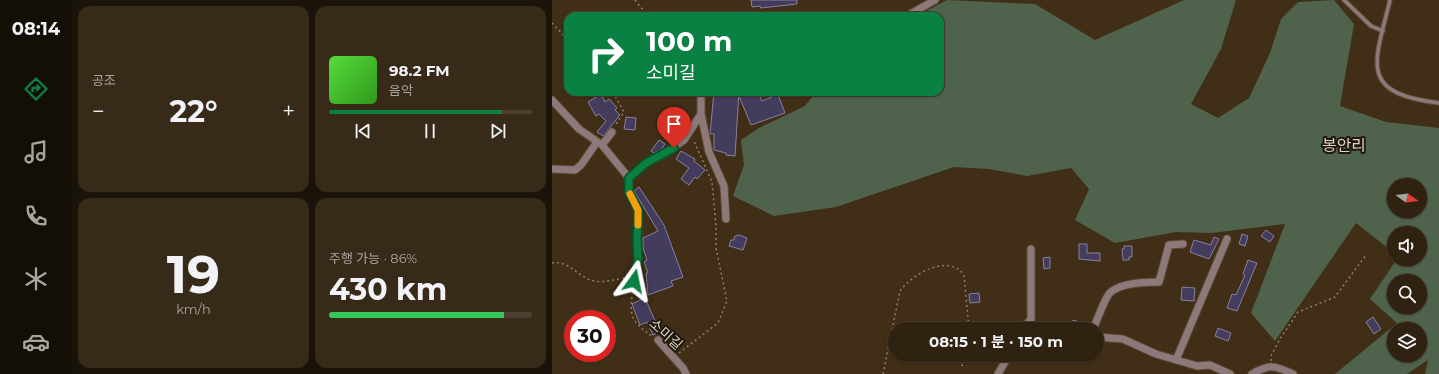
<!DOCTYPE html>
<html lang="ko">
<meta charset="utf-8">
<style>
:root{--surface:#302210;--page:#382a19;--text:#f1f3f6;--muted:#a8a49f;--line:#4b3f30;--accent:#0b8043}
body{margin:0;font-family:Montserrat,"Noto Sans KR",sans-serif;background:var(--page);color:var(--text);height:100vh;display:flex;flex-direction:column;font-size:15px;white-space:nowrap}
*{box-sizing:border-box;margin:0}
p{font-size:13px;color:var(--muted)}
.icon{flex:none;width:22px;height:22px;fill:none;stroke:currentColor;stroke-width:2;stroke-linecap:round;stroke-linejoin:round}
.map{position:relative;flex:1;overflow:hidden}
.details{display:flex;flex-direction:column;gap:6px;padding:6px;background:#1a1309;width:480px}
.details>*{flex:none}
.top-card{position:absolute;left:12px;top:12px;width:380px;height:84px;border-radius:12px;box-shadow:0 1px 3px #0004,0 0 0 1px var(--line);background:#0b8043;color:#fff;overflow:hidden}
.needle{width:26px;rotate:104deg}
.fabs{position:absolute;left:835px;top:178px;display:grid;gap:8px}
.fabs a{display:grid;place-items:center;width:40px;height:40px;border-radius:50%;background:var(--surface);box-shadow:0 1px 3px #0004,0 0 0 1px var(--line);font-size:20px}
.speed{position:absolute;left:12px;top:310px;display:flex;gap:8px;font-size:20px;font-weight:700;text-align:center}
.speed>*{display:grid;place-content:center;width:52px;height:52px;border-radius:50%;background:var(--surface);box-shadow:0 1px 3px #0004,0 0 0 1px var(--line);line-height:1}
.speed .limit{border:6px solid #d22;background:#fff;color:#111}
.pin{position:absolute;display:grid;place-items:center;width:34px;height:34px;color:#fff;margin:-41px -17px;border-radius:50% 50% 50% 0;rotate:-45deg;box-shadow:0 0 4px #0007}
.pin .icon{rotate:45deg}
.me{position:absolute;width:44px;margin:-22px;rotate:12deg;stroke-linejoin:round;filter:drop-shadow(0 0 3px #0008)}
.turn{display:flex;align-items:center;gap:14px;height:84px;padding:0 16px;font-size:18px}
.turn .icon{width:52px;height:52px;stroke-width:2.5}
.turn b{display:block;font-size:28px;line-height:34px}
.big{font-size:30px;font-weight:700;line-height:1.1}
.details .tile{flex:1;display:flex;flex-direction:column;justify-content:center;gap:6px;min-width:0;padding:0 14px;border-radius:12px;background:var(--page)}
.details .dial{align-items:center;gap:0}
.dial b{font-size:52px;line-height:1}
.song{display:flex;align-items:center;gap:12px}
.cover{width:48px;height:48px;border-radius:6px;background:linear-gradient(135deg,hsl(110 70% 55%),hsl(110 70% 35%))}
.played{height:4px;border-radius:2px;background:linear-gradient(90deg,var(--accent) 85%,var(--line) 85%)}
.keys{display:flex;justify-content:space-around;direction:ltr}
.heat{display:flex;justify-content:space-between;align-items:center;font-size:22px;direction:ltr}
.charge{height:6px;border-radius:3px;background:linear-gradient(90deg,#34c759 86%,var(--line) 0)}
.details .tiles{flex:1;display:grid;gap:6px;grid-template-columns:repeat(2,1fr)}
.trip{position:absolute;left:336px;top:322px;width:216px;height:40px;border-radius:20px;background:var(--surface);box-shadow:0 1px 3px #0004,0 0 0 1px var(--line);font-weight:700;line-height:40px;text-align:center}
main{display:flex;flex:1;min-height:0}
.tabs{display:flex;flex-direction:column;width:72px;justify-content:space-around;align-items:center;background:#130e06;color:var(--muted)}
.tabs .icon{width:28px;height:28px}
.tabs .active{color:var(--accent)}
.tabs b{font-size:18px;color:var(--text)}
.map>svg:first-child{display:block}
.green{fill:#4f634c;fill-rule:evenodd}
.building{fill:#433c5d;stroke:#8781a0}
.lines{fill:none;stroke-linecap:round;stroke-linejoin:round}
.lane-casing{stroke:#5c4b35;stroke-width:5.5}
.street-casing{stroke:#5c4b35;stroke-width:9}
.path{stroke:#8e7f6c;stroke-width:1.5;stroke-dasharray:2 3;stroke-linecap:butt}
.lane{stroke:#8e797a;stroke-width:3.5}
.street{stroke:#8e797a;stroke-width:7}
.route-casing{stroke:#07532c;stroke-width:10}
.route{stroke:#0b8043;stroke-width:7}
.slow{stroke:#f59e0b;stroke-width:7}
.labels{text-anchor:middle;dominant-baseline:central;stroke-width:4;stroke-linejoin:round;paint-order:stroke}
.street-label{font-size:14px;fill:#dcd1c2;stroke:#20180e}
.quarter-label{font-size:16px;fill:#dcd1c2;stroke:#20180e}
</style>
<main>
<nav class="tabs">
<b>08:14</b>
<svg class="icon active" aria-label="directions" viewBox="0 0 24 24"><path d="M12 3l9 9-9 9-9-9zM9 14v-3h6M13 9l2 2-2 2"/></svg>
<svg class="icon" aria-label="music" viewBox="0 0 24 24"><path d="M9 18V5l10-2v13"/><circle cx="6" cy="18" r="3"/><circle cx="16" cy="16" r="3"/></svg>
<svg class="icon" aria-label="phone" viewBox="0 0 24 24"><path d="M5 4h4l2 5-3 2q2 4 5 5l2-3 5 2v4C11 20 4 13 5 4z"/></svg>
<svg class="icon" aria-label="climate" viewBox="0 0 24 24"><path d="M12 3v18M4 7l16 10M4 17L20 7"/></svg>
<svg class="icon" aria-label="car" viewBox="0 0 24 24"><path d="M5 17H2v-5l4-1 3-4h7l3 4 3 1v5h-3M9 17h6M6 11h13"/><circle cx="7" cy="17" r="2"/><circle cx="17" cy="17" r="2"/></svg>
</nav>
<section class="details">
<div class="tiles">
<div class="tile"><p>공조</p>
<div class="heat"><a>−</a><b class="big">22°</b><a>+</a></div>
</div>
<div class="tile">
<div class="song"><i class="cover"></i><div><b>98.2 FM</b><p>음악</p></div></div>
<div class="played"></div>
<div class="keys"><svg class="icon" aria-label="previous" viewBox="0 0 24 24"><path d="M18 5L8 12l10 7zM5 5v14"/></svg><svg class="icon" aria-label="pause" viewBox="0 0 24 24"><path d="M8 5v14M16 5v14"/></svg><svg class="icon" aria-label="next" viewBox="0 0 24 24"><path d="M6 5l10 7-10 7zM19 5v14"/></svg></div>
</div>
<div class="tile dial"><b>19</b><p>km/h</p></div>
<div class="tile"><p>주행 가능 · 86%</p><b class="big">430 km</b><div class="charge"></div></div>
</div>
</section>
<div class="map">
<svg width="887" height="374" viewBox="0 0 887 374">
<rect width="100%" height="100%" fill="#402e16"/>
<path class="green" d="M395,0L483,4L543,40L632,0H684L669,49L639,104L666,118L697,98L718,53L729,19L746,2L782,0L802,24L788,106L834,122L887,128V374H873L876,360L855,374H783L845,323L818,299L845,259H868V233H842V253L804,223L723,341L699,313L733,224L659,233L624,232L563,243L523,220L537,189L519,168L475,176L437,169L402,167L284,207L222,216L181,196L192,165L189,140L207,128L253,106L264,92H388V16H365ZM842,185H868V211H842ZM842,281H868V307H842ZM842,329H868V355H842Z"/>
<path class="building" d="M199,0H245V4L209,8L208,6L200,7Z
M162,92H187L183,156L174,155V153L162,150V134H158Z
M203,92H206L210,101L220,97L218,92H225L233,113L199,125L187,96Z
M49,94L53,102L57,99L65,108L63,110L68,115L51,136L45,132L54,121L47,114L44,116L36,102Z
M74,117L84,118L83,130L72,129Z
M121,118L127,122L122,132L115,129Z
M107,140L113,144L109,150L102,153L99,151Z
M129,151L143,159L142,161L153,170L145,179L143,177L137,185L129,179L137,168L124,159Z
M87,187L112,225L131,277L119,281L121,286L96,295L94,273H96L92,262L95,260L91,248V238L106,231L82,191Z
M714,230L722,236L718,242L709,236Z
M690,234L696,236L693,246L687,244Z
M187,235L195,238L191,250L177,246L179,240H182L183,236Z
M662,237L667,239L657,259L638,252L642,240L659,245Z
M527,244H535V253H548V261L527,259Z
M572,246H580V257H577V260H571L570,249H572Z
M498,257V268L492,269L491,258Z
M696,260L705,263L685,311L675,308L680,294L684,295L693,275L691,274Z
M630,287L643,288L642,301L629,300Z
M427,293L428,302L418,303L417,294Z
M93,298L108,332L101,335L95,322L88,325L80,304Z
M821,317L829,329L822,334L814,322Z
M521,320L531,323L529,329H518Z
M666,328L679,333L676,341L663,336Z"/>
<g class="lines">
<defs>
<path id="lane" d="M792,0L819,26L831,31
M838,0C823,63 805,93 887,103"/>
<path id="street" d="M355,16L383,0
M0,100L27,129L50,145L77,178V192L86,210V259L82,281
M149,114L157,152L172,186L174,219
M50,145L60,132
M0,169L23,170L29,165L45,142
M77,178L94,163L111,155L132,140L149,114V92
M470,329L479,319V249
M541,329C546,319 551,302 557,294C566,283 594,282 607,282L617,245L631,244
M545,337L571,339L604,354L645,366L658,365L678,374
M106,340L131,368L134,374
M624,360L675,239
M446,374L457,355
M700,374C718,364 722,365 741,374"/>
</defs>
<use href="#lane" class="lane-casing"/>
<use href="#street" class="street-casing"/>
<path class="path" d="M83,0L96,16
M0,23L16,40
M61,92L72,112L63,126
M0,263C18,260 26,278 42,281C53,283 66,279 76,277
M81,287C78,316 76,319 101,337
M127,353L166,323L175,301L164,248V226L160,182L141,139
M719,361V356L728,339L746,312L783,297L814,255
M410,366L412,355
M331,374L348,291C360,274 397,253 412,275L417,329"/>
<use href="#lane" class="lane"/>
<use href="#street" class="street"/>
</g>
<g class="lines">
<defs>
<path id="route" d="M82,281L86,259L85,239L86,219V210L77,192V178L94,163L122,148"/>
</defs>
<use href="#route" class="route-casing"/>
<use href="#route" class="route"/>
<path class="slow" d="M78,194L86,210V225"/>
</g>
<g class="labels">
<g class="street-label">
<text transform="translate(114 334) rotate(42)">소미길</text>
</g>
<g class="quarter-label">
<text x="792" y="145">봉안리</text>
</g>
</g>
</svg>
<div class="fabs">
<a><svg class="needle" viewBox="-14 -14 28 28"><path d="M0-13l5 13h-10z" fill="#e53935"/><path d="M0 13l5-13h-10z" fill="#a8a49f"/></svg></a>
<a><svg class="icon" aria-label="sound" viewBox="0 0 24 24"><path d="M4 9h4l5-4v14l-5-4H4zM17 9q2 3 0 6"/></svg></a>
<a><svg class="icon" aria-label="search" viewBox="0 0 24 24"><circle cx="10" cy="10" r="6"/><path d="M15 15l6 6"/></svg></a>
<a><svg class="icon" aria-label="layers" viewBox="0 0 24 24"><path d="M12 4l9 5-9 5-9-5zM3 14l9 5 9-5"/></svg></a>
</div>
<div class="speed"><div class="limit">30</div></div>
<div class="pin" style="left:122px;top:148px;background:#d93025"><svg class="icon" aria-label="arrive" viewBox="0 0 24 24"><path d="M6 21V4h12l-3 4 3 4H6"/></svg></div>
<svg class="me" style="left:82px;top:281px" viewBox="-20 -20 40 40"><path d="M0-17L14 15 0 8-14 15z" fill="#0b8043" stroke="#fff" stroke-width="4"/></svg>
<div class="trip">08:15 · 1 분 · 150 m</div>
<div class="top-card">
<div class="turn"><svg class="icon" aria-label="right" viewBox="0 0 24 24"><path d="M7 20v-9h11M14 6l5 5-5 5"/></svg><div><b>100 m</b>소미길</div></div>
</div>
</div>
</main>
